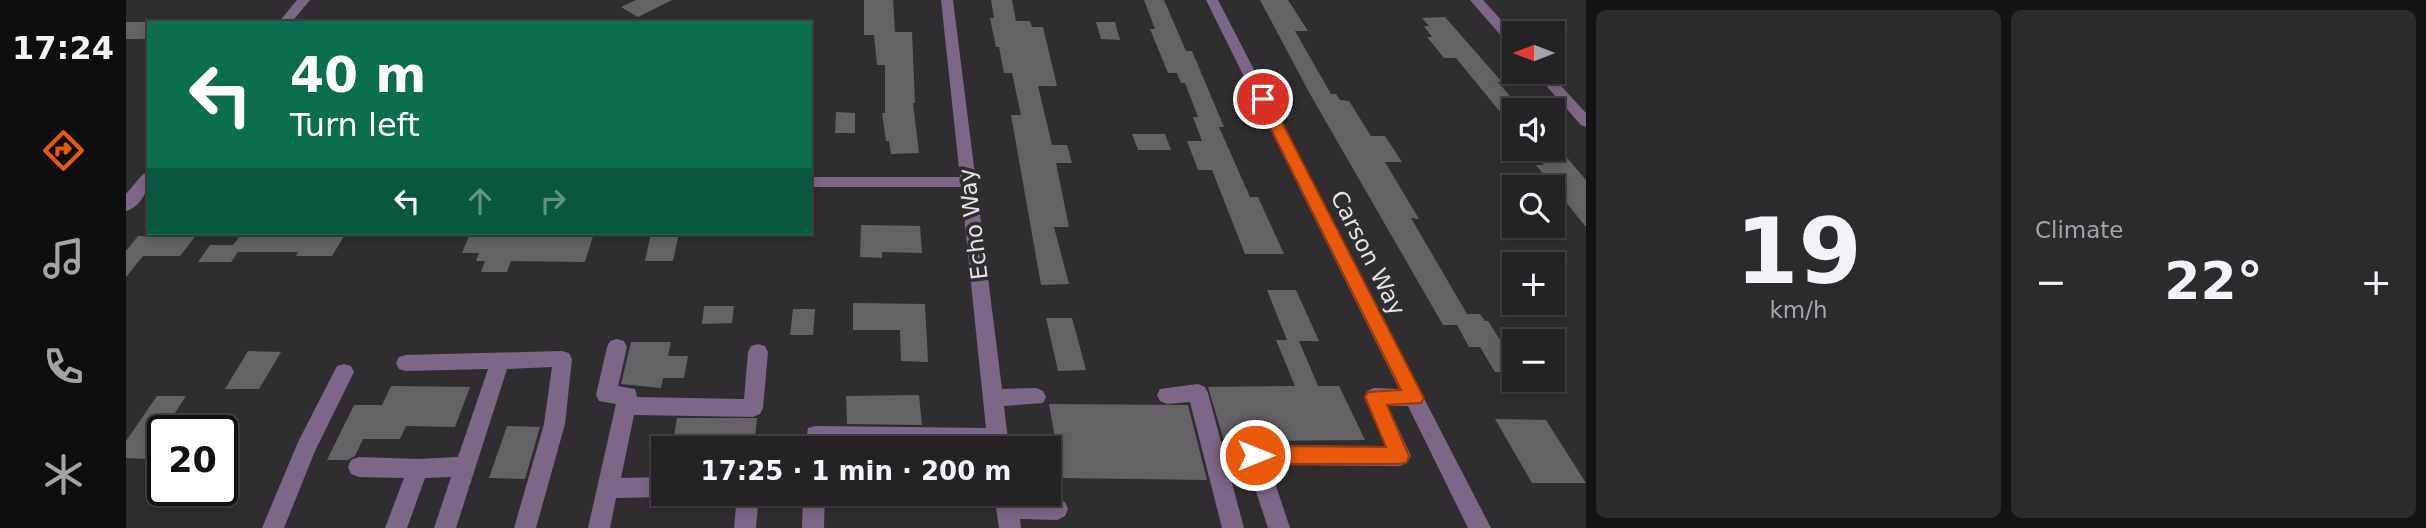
<!DOCTYPE html>
<meta charset="utf-8">
<style>
:root{--surface:#242225;--page:#2c2a2d;--text:#f1f3f6;--muted:#a3a4a7;--line:#413f42;--accent:#ea580c}
body{margin:0;font-family:"DejaVu Sans",sans-serif;background:var(--page);color:var(--text);height:100vh;display:flex;flex-direction:column;font-size:26px;white-space:nowrap}
*{box-sizing:border-box;margin:0}
p{font-size:23px;color:var(--muted)}
.icon{flex:none;width:38px;height:38px;fill:none;stroke:currentColor;stroke-width:2;stroke-linecap:round;stroke-linejoin:round}
.map{position:relative;flex:1;overflow:hidden}
.drawer{display:flex;flex-direction:column;gap:10px;padding:10px;background:#141314;width:840px}
.drawer>*{flex:none}
.banner{position:absolute;left:21px;top:21px;width:665px;height:214px;border-radius:0px;box-shadow:0 4px 10px #0003,0 0 0 2px var(--line);background:#0b6e4f;color:#fff;overflow:hidden}
.needle{width:46px;rotate:270deg}
.fabs{position:absolute;left:1376px;top:21px;display:grid;gap:14px}
.fabs a{display:grid;place-items:center;width:63px;height:63px;border-radius:0px;background:var(--surface);box-shadow:0 4px 10px #0003,0 0 0 2px var(--line);font-size:35px}
.speed{position:absolute;left:21px;top:415px;display:flex;gap:14px;font-size:35px;font-weight:700;text-align:center}
.speed>*{display:grid;place-content:center;width:91px;height:91px;border-radius:50%;background:var(--surface);box-shadow:0 4px 10px #0003,0 0 0 2px var(--line);line-height:1}
.speed .limit{border:4px solid #111;border-radius:10px;background:#fff;color:#111}
.pin{position:absolute;display:grid;place-items:center;width:60px;height:60px;color:#fff;margin:-30px;border:4px solid #fff;border-radius:50%;box-shadow:0 2px 7px #0007}
.me{position:absolute;width:77px;margin:-38px;rotate:90deg;stroke-linejoin:round;filter:drop-shadow(0 0 5px #0008)}
.turn{display:flex;align-items:center;gap:24px;height:147px;padding:0 28px;font-size:32px}
.turn .icon{width:91px;height:91px;stroke-width:2.5}
.turn b{display:block;font-size:49px;line-height:60px}
.lanes{display:flex;align-items:center;height:66px;padding:0 28px;background:#0003;justify-content:center;gap:35px;direction:ltr}
.lanes .off{opacity:.35}
.big{font-size:52px;font-weight:700;line-height:1.1}
.drawer .widget{flex:1;display:flex;flex-direction:column;justify-content:center;gap:10px;min-width:0;padding:0 24px;border-radius:10px;background:var(--page)}
.drawer .dial{align-items:center;gap:0}
.dial b{font-size:91px;line-height:1}
.heat{display:flex;justify-content:space-between;align-items:center;font-size:38px;direction:ltr}
.drawer .tiles{flex:1;display:grid;gap:10px;grid-template-columns:repeat(2,1fr)}
.trip{position:absolute;left:525px;top:436px;width:410px;height:70px;border-radius:0px;background:var(--surface);box-shadow:0 4px 10px #0003,0 0 0 2px var(--line);font-weight:700;line-height:70px;text-align:center}
main{display:flex;flex:1;min-height:0}
.tab-bar{display:flex;flex-direction:column;width:126px;justify-content:space-around;align-items:center;background:#0e0e0f;color:var(--muted)}
.tab-bar .icon{width:49px;height:49px}
.tab-bar .selected{color:var(--accent)}
.tab-bar b{font-size:32px;color:var(--text)}
.map>svg:first-child{display:block}
.building{fill:#656266}
.lines{fill:none;stroke-linecap:round;stroke-linejoin:round}
.minor{fill:#7c6786;fill-rule:evenodd}
.route{fill:#ea580c;stroke:#983908;stroke-width:2}
.labels{text-anchor:middle;dominant-baseline:central;stroke-width:7;stroke-linejoin:round;paint-order:stroke}
.street-label{font-size:23px;fill:#e4e2e4;stroke:#302d31}
</style>
<main>
<nav class="tab-bar">
<b>17:24</b>
<svg class="icon selected" aria-label="directions" viewBox="0 0 24 24"><path d="M12 3l9 9-9 9-9-9zM9 14v-3h6M13 9l2 2-2 2"/></svg>
<svg class="icon" aria-label="music" viewBox="0 0 24 24"><path d="M9 18V5l10-2v13"/><circle cx="6" cy="18" r="3"/><circle cx="16" cy="16" r="3"/></svg>
<svg class="icon" aria-label="phone" viewBox="0 0 24 24"><path d="M5 4h4l2 5-3 2q2 4 5 5l2-3 5 2v4C11 20 4 13 5 4z"/></svg>
<svg class="icon" aria-label="climate" viewBox="0 0 24 24"><path d="M12 3v18M4 7l16 10M4 17L20 7"/></svg>
</nav>
<div class="map">
<svg width="1460" height="528" viewBox="0 0 1460 528">
<rect width="100%" height="100%" fill="#302d31"/>
<path class="building" d="M510,0H546L512,17L495,7Z
M738,0H767L769,32H786L789,103H787L793,153L765,154L763,141H760L756,113H759V65H751L748,35H738Z
M865,0H886L890,21H904L906,27H917L931,86H912L926,145H941L946,163H930L943,227H928L943,284L915,285L885,115H895L886,73H878L873,47H870L864,18H868Z
M1018,0H1038L1060,51H1066L1098,127H1093L1124,197H1132L1158,254H1119L1086,170H1072L1061,141H1076L1067,117H1072L1059,83H1055L1051,73H1042L1024,29H1029Z
M1134,0H1162L1182,31H1169L1205,94H1210L1214,100L1223,101L1245,136H1259L1276,162H1259L1293,219L1285,218L1341,314H1354L1359,321H1362L1388,362V373L1369,372L1354,347H1343L1331,325H1317L1184,94Z
M1319,17L1376,82H1372L1388,101V129L1330,58H1318L1301,37H1306L1298,26H1303L1296,18Z
M0,22H23V39H0Z
M970,22H989L994,40L975,39Z
M710,112L729,113V133H709Z
M1006,134H1039L1045,150H1012Z
M1426,140L1460,180V227L1410,165H1418L1404,149H1426Z
M735,225L794,226L796,253L756,252V258L734,257Z
M33,233H72L54,256H17L0,277V251L12,236H30Z
M116,233H220L206,256H170L172,252H112L105,262H72L84,245H107Z
M344,233H468L459,262L385,261L381,272H355L359,261H350L353,253H336Z
M525,233H553L547,261H519Z
M1141,290H1170L1193,341H1173L1192,386H1213L1239,440L1098,441L1082,387L1169,386L1150,340H1161Z
M727,303L799,304L802,362L775,361L774,330H727Z
M578,306H608L606,323L576,324Z
M667,309H689L687,335H664Z
M920,318H946L960,370L932,371Z
M505,342H545L542,356H562L558,378H537L535,388L495,384Z
M122,351L155,352L133,389H99Z
M265,386L344,387L329,427L280,426L274,439H237L229,456L222,460H201L228,405H256Z
M793,395L796,425L721,424L720,396Z
M31,396H60L19,459L0,458V441Z
M923,404L1062,405L1081,480L936,478Z
M551,418H631L628,448H546Z
M1369,419L1420,420L1460,483H1406Z
M381,426L414,427L399,479L363,478Z"/>
<g class="lines">
<path class="minor" d="M171,0H184L165,23H152Z
M815,0H827L876,389L910,388L917,391L920,397L917,403L878,406L883,448L699,444V448H679L682,428L689,426L860,428L835,187H684V177H834Z
M1080,0H1092L1365,528H1342L1282,406H1262L1285,456L1281,463L1274,466L1143,465L1164,528H1142L1118,455L1122,448L1129,445L1259,446L1238,397L1241,391L1248,388L1273,389Z
M1344,0H1357L1388,34V46L1383,45Z
M1408,72H1422L1460,113V127L1455,125Z
M23,173C23,188 17,206 0,211V194L17,174Z
M491,339L498,341L501,347L492,386L509,389L511,397L618,399L622,352L625,346L632,344L639,346L642,352L637,408L634,414L627,417L508,415L495,478L537,477V494H545L537,497L490,498L484,528H462L490,404L473,401L470,395L481,347L484,341Z
M436,351L443,353L446,359L439,424L410,528H388L418,424L426,367L381,369L330,528H308L325,477L299,478L281,528H259L278,478L233,477L225,474L222,467L225,460L233,457L292,459L332,457L362,369L280,371L273,369L270,363L273,357L280,355Z
M218,364L225,366L228,372L189,451L158,528H136L172,442L211,366Z
M1072,384L1079,387L1082,393L1118,528H1096L1064,402L1041,404L1034,401L1031,395L1034,389Z
M611,494H633L630,528H608Z
M677,494H699L698,528H676Z
M868,494L931,498L939,502L942,509L939,516L931,520L894,519L895,528H873Z"/>
</g>
<path class="route" d="M1137,95L1144,99L1298,398L1295,403L1261,405L1283,456L1281,462L1274,464H1129L1122,461L1119,455L1122,449L1129,446L1260,447L1239,397L1242,392L1275,390L1130,99Z"/>
<g class="labels">
<g class="street-label">
<text transform="translate(847 224) rotate(-97)">Echo Way</text>
<text transform="translate(1242 253) rotate(63)">Carson Way</text>
</g>
</g>
</svg>
<div class="fabs">
<a><svg class="needle" viewBox="-14 -14 28 28"><path d="M0-13l5 13h-10z" fill="#e53935"/><path d="M0 13l5-13h-10z" fill="#a3a4a7"/></svg></a>
<a><svg class="icon" aria-label="sound" viewBox="0 0 24 24"><path d="M4 9h4l5-4v14l-5-4H4zM17 9q2 3 0 6"/></svg></a>
<a><svg class="icon" aria-label="search" viewBox="0 0 24 24"><circle cx="10" cy="10" r="6"/><path d="M15 15l6 6"/></svg></a>
<a>+</a>
<a>−</a>
</div>
<div class="speed"><div class="limit">20</div></div>
<div class="pin" style="left:1137px;top:99px;background:#d93025"><svg class="icon" aria-label="arrive" viewBox="0 0 24 24"><path d="M6 21V4h12l-3 4 3 4H6"/></svg></div>
<svg class="me" style="left:1129px;top:455px" viewBox="-20 -20 40 40"><circle r="17" fill="#ea580c" stroke="#fff" stroke-width="3"/><path d="M0-11L8 9 0 5-8 9z" fill="#fff"/></svg>
<div class="trip">17:25 · 1 min · 200 m</div>
<div class="banner">
<div class="turn"><svg class="icon" aria-label="left" viewBox="0 0 24 24"><path d="M17 20v-9H6M10 6l-5 5 5 5"/></svg><div><b>40 m</b>Turn left</div></div>
<div class="lanes"><svg class="icon" aria-label="left" viewBox="0 0 24 24"><path d="M17 20v-9H6M10 6l-5 5 5 5"/></svg><svg class="icon off" aria-label="ahead" viewBox="0 0 24 24"><path d="M12 20V5M6 11l6-6 6 6"/></svg><svg class="icon off" aria-label="right" viewBox="0 0 24 24"><path d="M7 20v-9h11M14 6l5 5-5 5"/></svg></div>
</div>
</div>
<section class="drawer">
<div class="tiles">
<div class="widget dial"><b>19</b><p>km/h</p></div>
<div class="widget"><p>Climate</p>
<div class="heat"><a>−</a><b class="big">22°</b><a>+</a></div>
</div>
</div>
</section>
</main>
